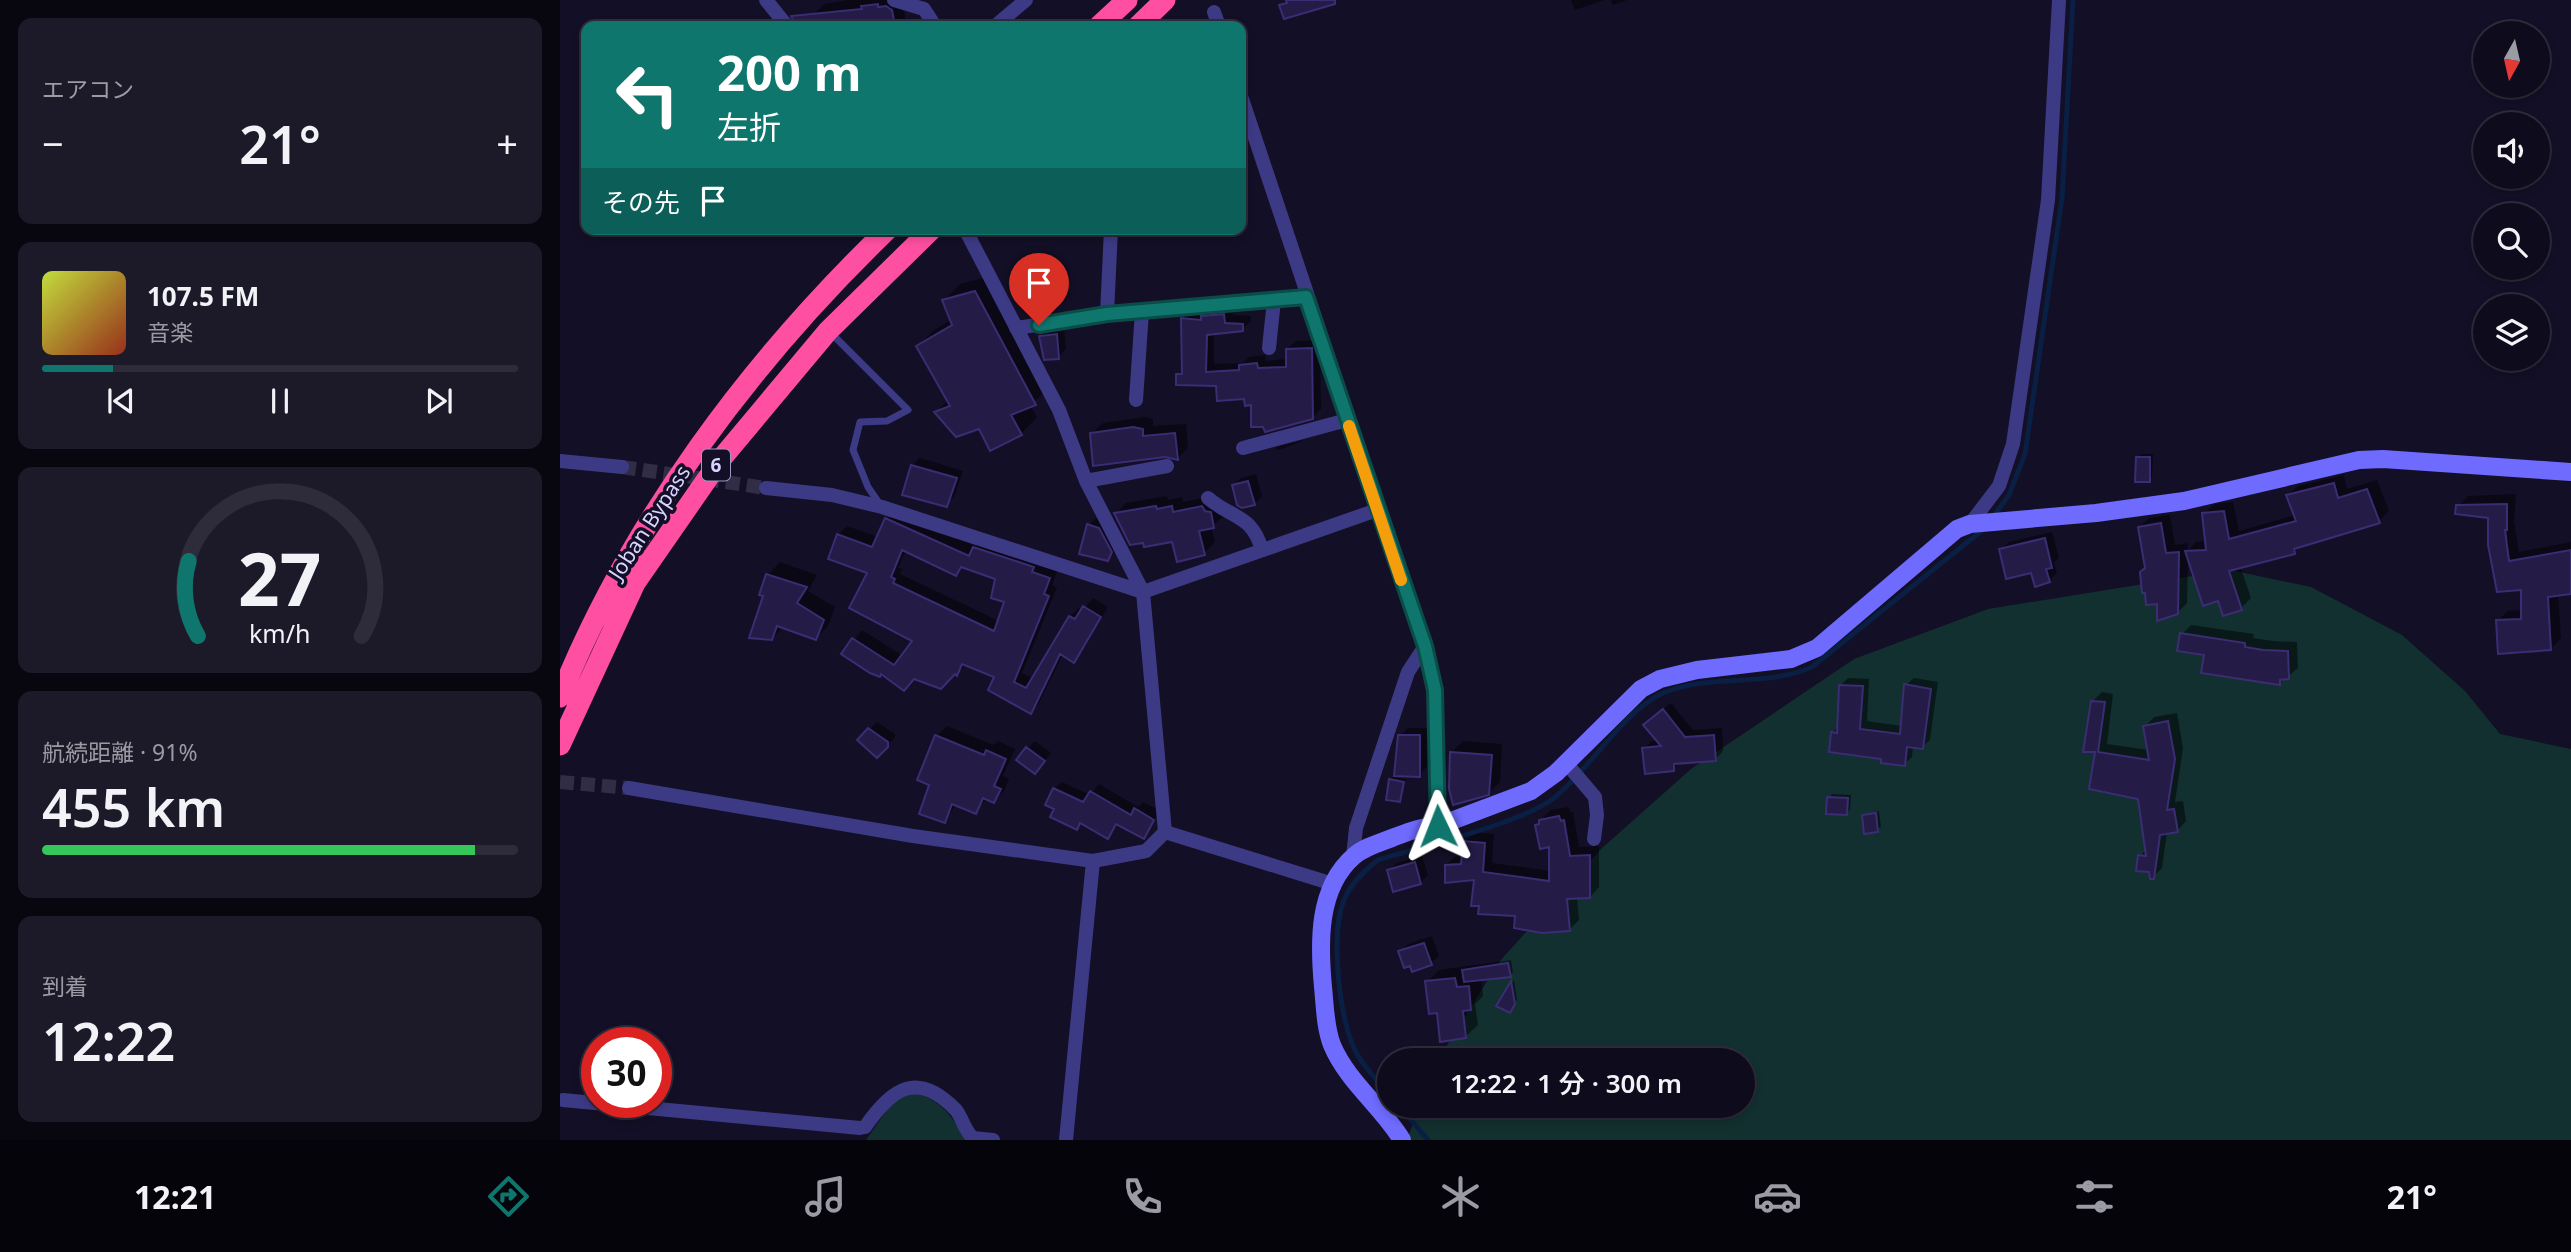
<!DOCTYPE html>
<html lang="ja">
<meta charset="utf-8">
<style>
:root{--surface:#0e0b1c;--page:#1c1929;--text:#f1f3f6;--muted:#9b9ba3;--line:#2e2b3b;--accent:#0f766e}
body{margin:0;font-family:"Noto Sans","Noto Sans JP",sans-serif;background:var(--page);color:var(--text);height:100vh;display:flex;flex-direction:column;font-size:26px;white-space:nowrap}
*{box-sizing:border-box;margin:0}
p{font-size:23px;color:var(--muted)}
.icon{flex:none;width:38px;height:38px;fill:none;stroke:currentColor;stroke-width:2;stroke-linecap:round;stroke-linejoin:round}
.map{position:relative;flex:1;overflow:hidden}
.drawer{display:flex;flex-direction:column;gap:18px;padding:18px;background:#08060f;width:560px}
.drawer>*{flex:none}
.hud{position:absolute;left:21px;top:21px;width:665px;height:214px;border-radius:14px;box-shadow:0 4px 10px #0003,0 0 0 2px var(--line);background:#0f766e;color:#fff;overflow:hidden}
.needle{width:46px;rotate:188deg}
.buttons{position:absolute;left:1913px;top:21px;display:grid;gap:14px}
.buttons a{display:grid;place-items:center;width:77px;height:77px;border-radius:50%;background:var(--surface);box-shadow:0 4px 10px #0003,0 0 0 2px var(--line);font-size:35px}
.speed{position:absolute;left:21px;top:1027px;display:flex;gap:14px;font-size:35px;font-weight:700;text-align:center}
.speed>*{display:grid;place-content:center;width:91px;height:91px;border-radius:50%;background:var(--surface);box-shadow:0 4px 10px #0003,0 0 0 2px var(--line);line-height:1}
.speed .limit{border:10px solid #d22;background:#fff;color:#111}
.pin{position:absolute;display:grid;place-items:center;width:60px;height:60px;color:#fff;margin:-72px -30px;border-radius:50% 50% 50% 0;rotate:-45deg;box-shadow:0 0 7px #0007}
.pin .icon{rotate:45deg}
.me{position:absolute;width:77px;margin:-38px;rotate:358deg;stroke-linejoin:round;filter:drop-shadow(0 0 5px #0008)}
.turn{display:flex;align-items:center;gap:24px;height:147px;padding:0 21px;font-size:32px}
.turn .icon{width:91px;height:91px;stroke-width:2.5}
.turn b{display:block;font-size:49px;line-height:60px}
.then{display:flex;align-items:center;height:66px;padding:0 21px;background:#0003;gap:14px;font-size:26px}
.big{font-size:52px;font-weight:600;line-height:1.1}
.drawer .tile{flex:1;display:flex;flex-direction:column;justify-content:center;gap:10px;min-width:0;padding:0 24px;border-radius:14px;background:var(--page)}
.drawer .dial{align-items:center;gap:0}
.dial svg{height:182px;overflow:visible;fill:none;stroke:var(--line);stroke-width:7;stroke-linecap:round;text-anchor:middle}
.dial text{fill:var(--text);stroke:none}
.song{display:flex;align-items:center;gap:21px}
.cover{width:84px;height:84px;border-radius:10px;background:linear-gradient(135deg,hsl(70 70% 55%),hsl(10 70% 35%))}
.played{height:7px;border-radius:4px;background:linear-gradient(90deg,var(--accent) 15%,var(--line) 15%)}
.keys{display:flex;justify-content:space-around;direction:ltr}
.heat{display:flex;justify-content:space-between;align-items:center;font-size:38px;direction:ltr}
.charge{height:10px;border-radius:5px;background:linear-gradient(90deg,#34c759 91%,var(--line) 0)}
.trip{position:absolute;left:817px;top:1048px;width:378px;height:70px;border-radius:35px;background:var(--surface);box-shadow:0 4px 10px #0003,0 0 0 2px var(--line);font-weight:600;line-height:70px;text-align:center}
.tab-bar{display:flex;height:112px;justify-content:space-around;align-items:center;background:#06040b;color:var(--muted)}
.tab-bar .icon{width:49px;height:49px}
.tab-bar .selected{color:var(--accent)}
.tab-bar b{font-size:32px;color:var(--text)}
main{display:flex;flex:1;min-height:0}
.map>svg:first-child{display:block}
.green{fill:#12302f}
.shadow{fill:#0007;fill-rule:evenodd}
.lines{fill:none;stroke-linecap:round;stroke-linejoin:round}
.stream{stroke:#0a1f44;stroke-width:5}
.building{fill:#241b47;stroke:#3b2d73;stroke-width:2;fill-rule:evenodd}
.street-tunnel{stroke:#312d47;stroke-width:14;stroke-dasharray:14 7;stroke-linecap:butt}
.lane{stroke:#3d3a85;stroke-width:7}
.street{stroke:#3d3a85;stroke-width:14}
.secondary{stroke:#6f6bff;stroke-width:18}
.highway{stroke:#ff4fa3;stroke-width:21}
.route-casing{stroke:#0a4d48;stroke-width:18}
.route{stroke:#0f766e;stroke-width:12}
.slow{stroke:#f59e0b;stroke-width:12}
.labels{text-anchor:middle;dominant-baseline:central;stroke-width:7;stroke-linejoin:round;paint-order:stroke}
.shield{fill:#130f26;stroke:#9e99be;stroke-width:2}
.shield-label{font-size:19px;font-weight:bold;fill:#d9d4ff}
.street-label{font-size:21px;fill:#d9d4ff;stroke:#130f26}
</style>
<main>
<section class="drawer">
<div class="tile"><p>エアコン</p>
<div class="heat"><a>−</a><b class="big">21°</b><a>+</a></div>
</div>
<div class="tile">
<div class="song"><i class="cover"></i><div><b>107.5 FM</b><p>音楽</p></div></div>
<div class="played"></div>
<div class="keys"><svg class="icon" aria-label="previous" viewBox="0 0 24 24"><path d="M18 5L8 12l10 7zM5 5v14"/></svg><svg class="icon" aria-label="pause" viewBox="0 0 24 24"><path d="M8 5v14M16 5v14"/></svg><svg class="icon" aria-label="next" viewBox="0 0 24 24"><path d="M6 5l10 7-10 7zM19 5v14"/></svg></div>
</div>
<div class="tile dial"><svg viewBox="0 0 100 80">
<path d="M14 69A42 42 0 1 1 86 69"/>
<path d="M14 69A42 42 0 0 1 10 36" stroke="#0f766e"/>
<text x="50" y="56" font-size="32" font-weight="700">27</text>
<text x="50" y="72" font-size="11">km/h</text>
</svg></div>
<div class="tile"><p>航続距離 · 91%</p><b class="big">455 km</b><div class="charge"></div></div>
<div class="tile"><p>到着</p><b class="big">12:22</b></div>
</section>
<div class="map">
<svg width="2011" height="1140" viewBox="0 0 2011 1140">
<rect width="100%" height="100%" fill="#130f26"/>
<path class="green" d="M1670,570L1751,587L1842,635L1905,691L1940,734L2011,749V1140H847L859,1106H1183V1060H878L939,962L1041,849L1131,769L1294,659L1428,609Z
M353,1092C381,1100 392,1116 406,1140H306L331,1104Z"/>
<path class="shadow" d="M288,0H343L346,23L342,26H255L254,14L264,4Z
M1011,0H1045L1015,10Z
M1051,0H1067L1053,5Z
M431,276L491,387L470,405L477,417L461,434L420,427L376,412L389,400L358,346L374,330L391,320L384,300L400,284Z
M672,306L673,315L691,316V321L682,329L654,332V364L683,363L689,357L705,355L706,361L727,359V349L736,341L760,340L761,409L752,418L692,403L657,384L618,375L623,369V319L632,310Z
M504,327L506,349L498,357L481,336L488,329Z
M585,417L593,419V426L626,424L628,448L618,458L532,433L543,423Z
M748,439L719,450L715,449L717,447Z
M1581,454H1593L1592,477L1589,481L1577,458Z
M360,458L403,471L394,497L386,505L352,466Z
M696,474L702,496L694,504L674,485L681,478Z
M1784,475L1787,489L1817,480L1829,511L1819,521L1741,545L1734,552L1680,566L1691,598L1681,608L1659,599L1628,556L1627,603L1617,613L1599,602L1586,568L1580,527L1589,518L1610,515L1615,545L1628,543V551L1636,542L1647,541L1644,514L1654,504L1673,502L1679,531L1735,515L1728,495L1738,486Z
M1956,494L1954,521L1959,552L2011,542V592L1998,594L2001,638L1991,649L1937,621L1948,611L1963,610V588L1938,590L1930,516L1898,506L1908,496Z
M607,496L608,500L622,497L623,502L653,496L664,516L651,527L655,542L644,553L556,514L566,503Z
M336,510L416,546L423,539L498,569L492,585L497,587L462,673L474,679L510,617L519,608L523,610L533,598L548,607L522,652L513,661L503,654L479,703L471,712L436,676L407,664L397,673L357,678L346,689L284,654L302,630L343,656L355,640L309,572L278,535L287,526L318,537L327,519ZM346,550L396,574L404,566L437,578L446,601L439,621L340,574L342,569L338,568Z
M536,518L546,521L555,552L548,559L529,525Z
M1492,532L1499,558L1494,563L1497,573L1489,581L1441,550L1449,542Z
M220,562L257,575L248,591L275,607L268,626L256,638L224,626L212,639L205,595L208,575Z
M1631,625L1694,634L1693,638L1713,641L1737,642L1738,668L1719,684L1646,654L1622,634Z
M1288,678L1309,679L1307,721L1342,726L1346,685L1354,678L1378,682L1370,740L1362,747L1353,746L1352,757L1344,764L1272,733L1279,726L1280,686Z
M1542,692L1553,694L1547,744L1589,750L1585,727L1594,717L1617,713L1623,748L1615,802L1623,801L1626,821L1617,831L1607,832L1602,868L1593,877L1580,856L1587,849L1579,797L1537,751L1533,701Z
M1111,703L1133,730L1162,728L1163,751L1156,759L1121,762L1113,769L1084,749L1092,741H1098L1093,717Z
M317,722L335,734V737L317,756L300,739Z
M387,726L433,745L438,741L455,749L443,776L449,779L444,791L434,801L427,798L415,812L397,804L384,821L372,784L377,736Z
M848,728H868L867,767L859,775L836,774L840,736Z
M475,741L491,753L475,772L467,749Z
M903,741L942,744L940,782L928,793L892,752Z
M834,777L846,779L840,800L830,780Z
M502,782L530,795L539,784L578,807L583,802L601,811L584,837L558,823L547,837L522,822L516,828L496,808L494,789Z
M1272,794L1291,795L1290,810L1286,813L1269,798Z
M1009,807L1010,812H1013L1019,847L1039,846V887L1030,897H1017L1019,920L1009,930L957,914L916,878L886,865L896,856L903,855L904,842L914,832L934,834L932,863L991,871V845L977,825L990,810Z
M1319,811L1321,827L1317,830L1303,815Z
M862,856L868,875L860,883L829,871L837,863Z
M872,936L879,956L871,963L840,952L848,944Z
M951,960L953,972L950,975L921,978L923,996L915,1004L918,1025L905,1037L879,1011L867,982L879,970Z
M954,980L957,999L953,1008L938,1005Z"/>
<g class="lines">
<path class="stream" d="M1433,517L1449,495L1465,454L1502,198L1513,0
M830,1094C818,1081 804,1068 796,1052C779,1021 770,933 784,900C791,883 804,871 818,860C863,846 960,824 994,798C1030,769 1062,713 1101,694C1147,673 1204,688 1252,667L1425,528
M839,1106L868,1140"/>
</g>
<path class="building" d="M726,0H775V4L724,19L719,5L727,3Z
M318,4V7L326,6L332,10L335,26H236L231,16L302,9L301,6Z
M415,291L476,405L451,415L462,435L430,451L419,429L396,437L374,412L390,406L356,346L392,325L382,300Z
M664,314L665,323L683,324V331L647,335L646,372L679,370V365L697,363L698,368L726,367V349L752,348L753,419L705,432L703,427H691V405L685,406L684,399L657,401L656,386L616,385V374H622L621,318L641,320V316Z
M497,334L499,359L484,360L479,336Z
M573,427L583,429V436L615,433L618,460L605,457L533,466L530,433Z
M1576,457H1590V482H1575Z
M351,465L397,478L387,507L342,495Z
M688,481L695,505L682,508L677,505L672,485Z
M1774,483L1778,498L1807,489L1820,523L1734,549L1735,554L1669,571L1682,610L1663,616L1658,601L1643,606L1625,551L1646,550L1642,513L1664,511L1669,539L1736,521L1726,495Z
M1947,504V530H1945L1949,561L2011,550V594L1988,597L1991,650L1938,654L1936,620L1961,619V590L1937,592L1928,545V518L1895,514L1896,505Z
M596,506L597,509L612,506L613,512L642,506L645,511L651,512L654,528L639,531L645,555L617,562L612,542L584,547L583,543L570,545L554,513Z
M325,518L409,556L413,547L474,567L472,572L490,578L484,594L489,596L454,682L466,688L509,616L515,619L523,606L541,617L514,663L500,654L471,714L428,690L434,677L402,664L397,676L395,674L381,689L354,679L344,691L321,674L320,677L310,673L281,654L292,638L334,665L352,641L289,608L307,573L268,559L277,534L312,547ZM342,550L396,576L401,567L435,579L431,598L444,602L434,631L333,583L335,579L331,577Z
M1601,523L1606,553L1619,552L1618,614L1597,621V604L1586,605L1585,593H1582L1580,572L1585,568L1578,527Z
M527,524L539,528L552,552L548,561L519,554Z
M1485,538L1492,568L1486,569L1490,582L1475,587L1471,573L1446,579L1439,549Z
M206,574L247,587L237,603L264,620L256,640L217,626L212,640L189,638L203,596L199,595Z
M1620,633L1685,643V647L1703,650L1728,651L1729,679L1720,680V685L1641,673L1644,655L1617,651Z
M1344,684L1371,689L1363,749L1347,747L1345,766L1321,763V759L1269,752L1271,732L1277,733L1279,685L1303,686L1300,729L1340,734Z
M1531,701L1545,702L1538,752L1589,760L1583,726L1608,721L1615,759L1607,810L1614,809L1618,832L1600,835L1594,879H1590L1589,872L1576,871L1578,855L1586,856L1578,799L1529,789L1535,752H1523Z
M1103,709L1125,737L1154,735L1156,761L1114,764V771L1085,774L1082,748L1101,746L1083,725Z
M308,728L328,742V747L317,758L297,740Z
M375,735L424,755L426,750L446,759L434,786L441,789L434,803L423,798L416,814L392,804L385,823L359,814L369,785L357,780Z
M838,735H860V777L834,776Z
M466,747L485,761L475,774L456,760Z
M890,752L932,755L929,795L893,805L889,789Z
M829,779L844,782L840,802L826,800Z
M493,788L523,802L530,791L571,815L574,808L594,820L584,839L556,824L548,839L520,823L517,830L490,817L494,809L485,805Z
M1267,797L1288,798L1287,815L1266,814Z
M1316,813L1318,832L1304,834L1302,815Z
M999,816L1001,821L1004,820L1010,856L1030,855V898L1007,899L1010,931L982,933L954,928L955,916L918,914L919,906H911L914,880L885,883V865L901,864L903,841L925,843L923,872L989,881V847L980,849L975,825L979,824V820Z
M855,862L861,884L833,892L827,870Z
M864,943L872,965L852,972L850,966L844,968L838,951Z
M948,963L951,977L904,982L902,970Z
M895,978L897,987L909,986L911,1010L903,1011L906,1038L880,1042L877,1013L869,1014L865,981Z
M951,981L955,1004L950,1013L936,1006Z"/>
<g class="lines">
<path class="street-tunnel" d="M62,467L206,488
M0,782L69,788"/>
<path class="lane" d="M269,331L348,410L327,421L300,422L293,450L308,487L321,506"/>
<path class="street" d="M206,0L227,26
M334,0L364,9L375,26
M654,12L659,26
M435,26L466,0
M681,96L865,646L848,672L796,828L793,857
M405,229L499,410L526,481L583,592L605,832
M547,314L551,229
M456,328L547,314L746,297
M709,348L714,300
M576,400L582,311
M683,448L787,420
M0,461L62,467
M526,481L607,466
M206,488L272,495L322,507L583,592L817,510
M648,498C672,519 692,514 702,550
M1410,524L1439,486L1453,444L1488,200L1499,0
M865,646L875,690L878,826
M1006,763L1035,797L1037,815L1034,839
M69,788L353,836L533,861L586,851L605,832L773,884
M3,1100L300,1128L305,1127C332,1088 357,1070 396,1110C403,1119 404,1130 413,1138L433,1140
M506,1140L533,861"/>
<path class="secondary" d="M842,1140C822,1107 787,1081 772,1045C765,1027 765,1006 763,987C759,944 757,888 794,856C804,847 819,843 832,838C848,832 862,826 878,826L971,791L996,773L1081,689L1100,679L1137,670L1231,659L1257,648L1397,529L1410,524L1536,513L1624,501L1799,460L1823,459L2011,472"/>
<path class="highway" d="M539,26L567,0
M578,26L605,0
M0,697C71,521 191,361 328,229
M0,745L75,583L161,459L268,331L372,229"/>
</g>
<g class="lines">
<defs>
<path id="route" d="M479,325L547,314L746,297L865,646L875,690L878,826"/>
</defs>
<use href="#route" class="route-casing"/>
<use href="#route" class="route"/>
<path class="slow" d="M789,426L841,580"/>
</g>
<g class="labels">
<rect class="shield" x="142" y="449.5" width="28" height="31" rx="5"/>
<g class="shield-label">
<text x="156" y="465">6</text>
</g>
<g class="street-label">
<text transform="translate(89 522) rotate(-57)">Joban Bypass</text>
</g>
</g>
</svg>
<div class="buttons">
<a><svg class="needle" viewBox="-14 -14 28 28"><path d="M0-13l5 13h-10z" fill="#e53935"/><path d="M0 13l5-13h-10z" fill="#9b9ba3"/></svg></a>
<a><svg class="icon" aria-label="sound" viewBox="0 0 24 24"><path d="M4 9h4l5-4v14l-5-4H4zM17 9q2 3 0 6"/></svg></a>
<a><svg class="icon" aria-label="search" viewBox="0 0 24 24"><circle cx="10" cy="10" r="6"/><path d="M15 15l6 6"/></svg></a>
<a><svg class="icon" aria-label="layers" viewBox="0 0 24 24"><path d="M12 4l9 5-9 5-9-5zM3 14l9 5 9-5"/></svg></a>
</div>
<div class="speed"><div class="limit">30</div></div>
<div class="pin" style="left:479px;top:325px;background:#d93025"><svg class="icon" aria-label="arrive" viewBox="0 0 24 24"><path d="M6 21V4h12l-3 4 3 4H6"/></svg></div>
<svg class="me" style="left:878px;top:826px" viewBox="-20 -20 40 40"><path d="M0-17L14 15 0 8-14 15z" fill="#0f766e" stroke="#fff" stroke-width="4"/></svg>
<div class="trip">12:22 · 1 分 · 300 m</div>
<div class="hud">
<div class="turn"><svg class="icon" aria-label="left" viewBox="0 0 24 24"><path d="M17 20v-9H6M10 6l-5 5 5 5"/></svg><div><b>200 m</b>左折</div></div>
<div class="then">その先<svg class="icon" aria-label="arrive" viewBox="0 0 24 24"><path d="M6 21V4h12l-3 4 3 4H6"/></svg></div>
</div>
</div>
</main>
<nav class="tab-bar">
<b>12:21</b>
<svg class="icon selected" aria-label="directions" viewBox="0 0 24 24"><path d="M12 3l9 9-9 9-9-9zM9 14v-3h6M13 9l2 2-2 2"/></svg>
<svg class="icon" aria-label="music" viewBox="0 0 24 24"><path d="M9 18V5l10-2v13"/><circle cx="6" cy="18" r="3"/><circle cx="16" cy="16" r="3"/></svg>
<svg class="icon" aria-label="phone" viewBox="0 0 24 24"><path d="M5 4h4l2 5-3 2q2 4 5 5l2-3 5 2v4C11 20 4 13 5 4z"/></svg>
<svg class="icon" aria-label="climate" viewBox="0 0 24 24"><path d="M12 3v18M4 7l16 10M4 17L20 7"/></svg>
<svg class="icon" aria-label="car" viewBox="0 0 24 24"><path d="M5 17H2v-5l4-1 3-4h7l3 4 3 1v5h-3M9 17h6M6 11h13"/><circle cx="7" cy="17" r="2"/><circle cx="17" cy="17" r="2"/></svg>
<svg class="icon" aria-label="filters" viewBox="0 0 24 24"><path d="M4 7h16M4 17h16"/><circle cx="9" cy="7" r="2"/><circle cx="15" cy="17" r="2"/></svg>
<b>21°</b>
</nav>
